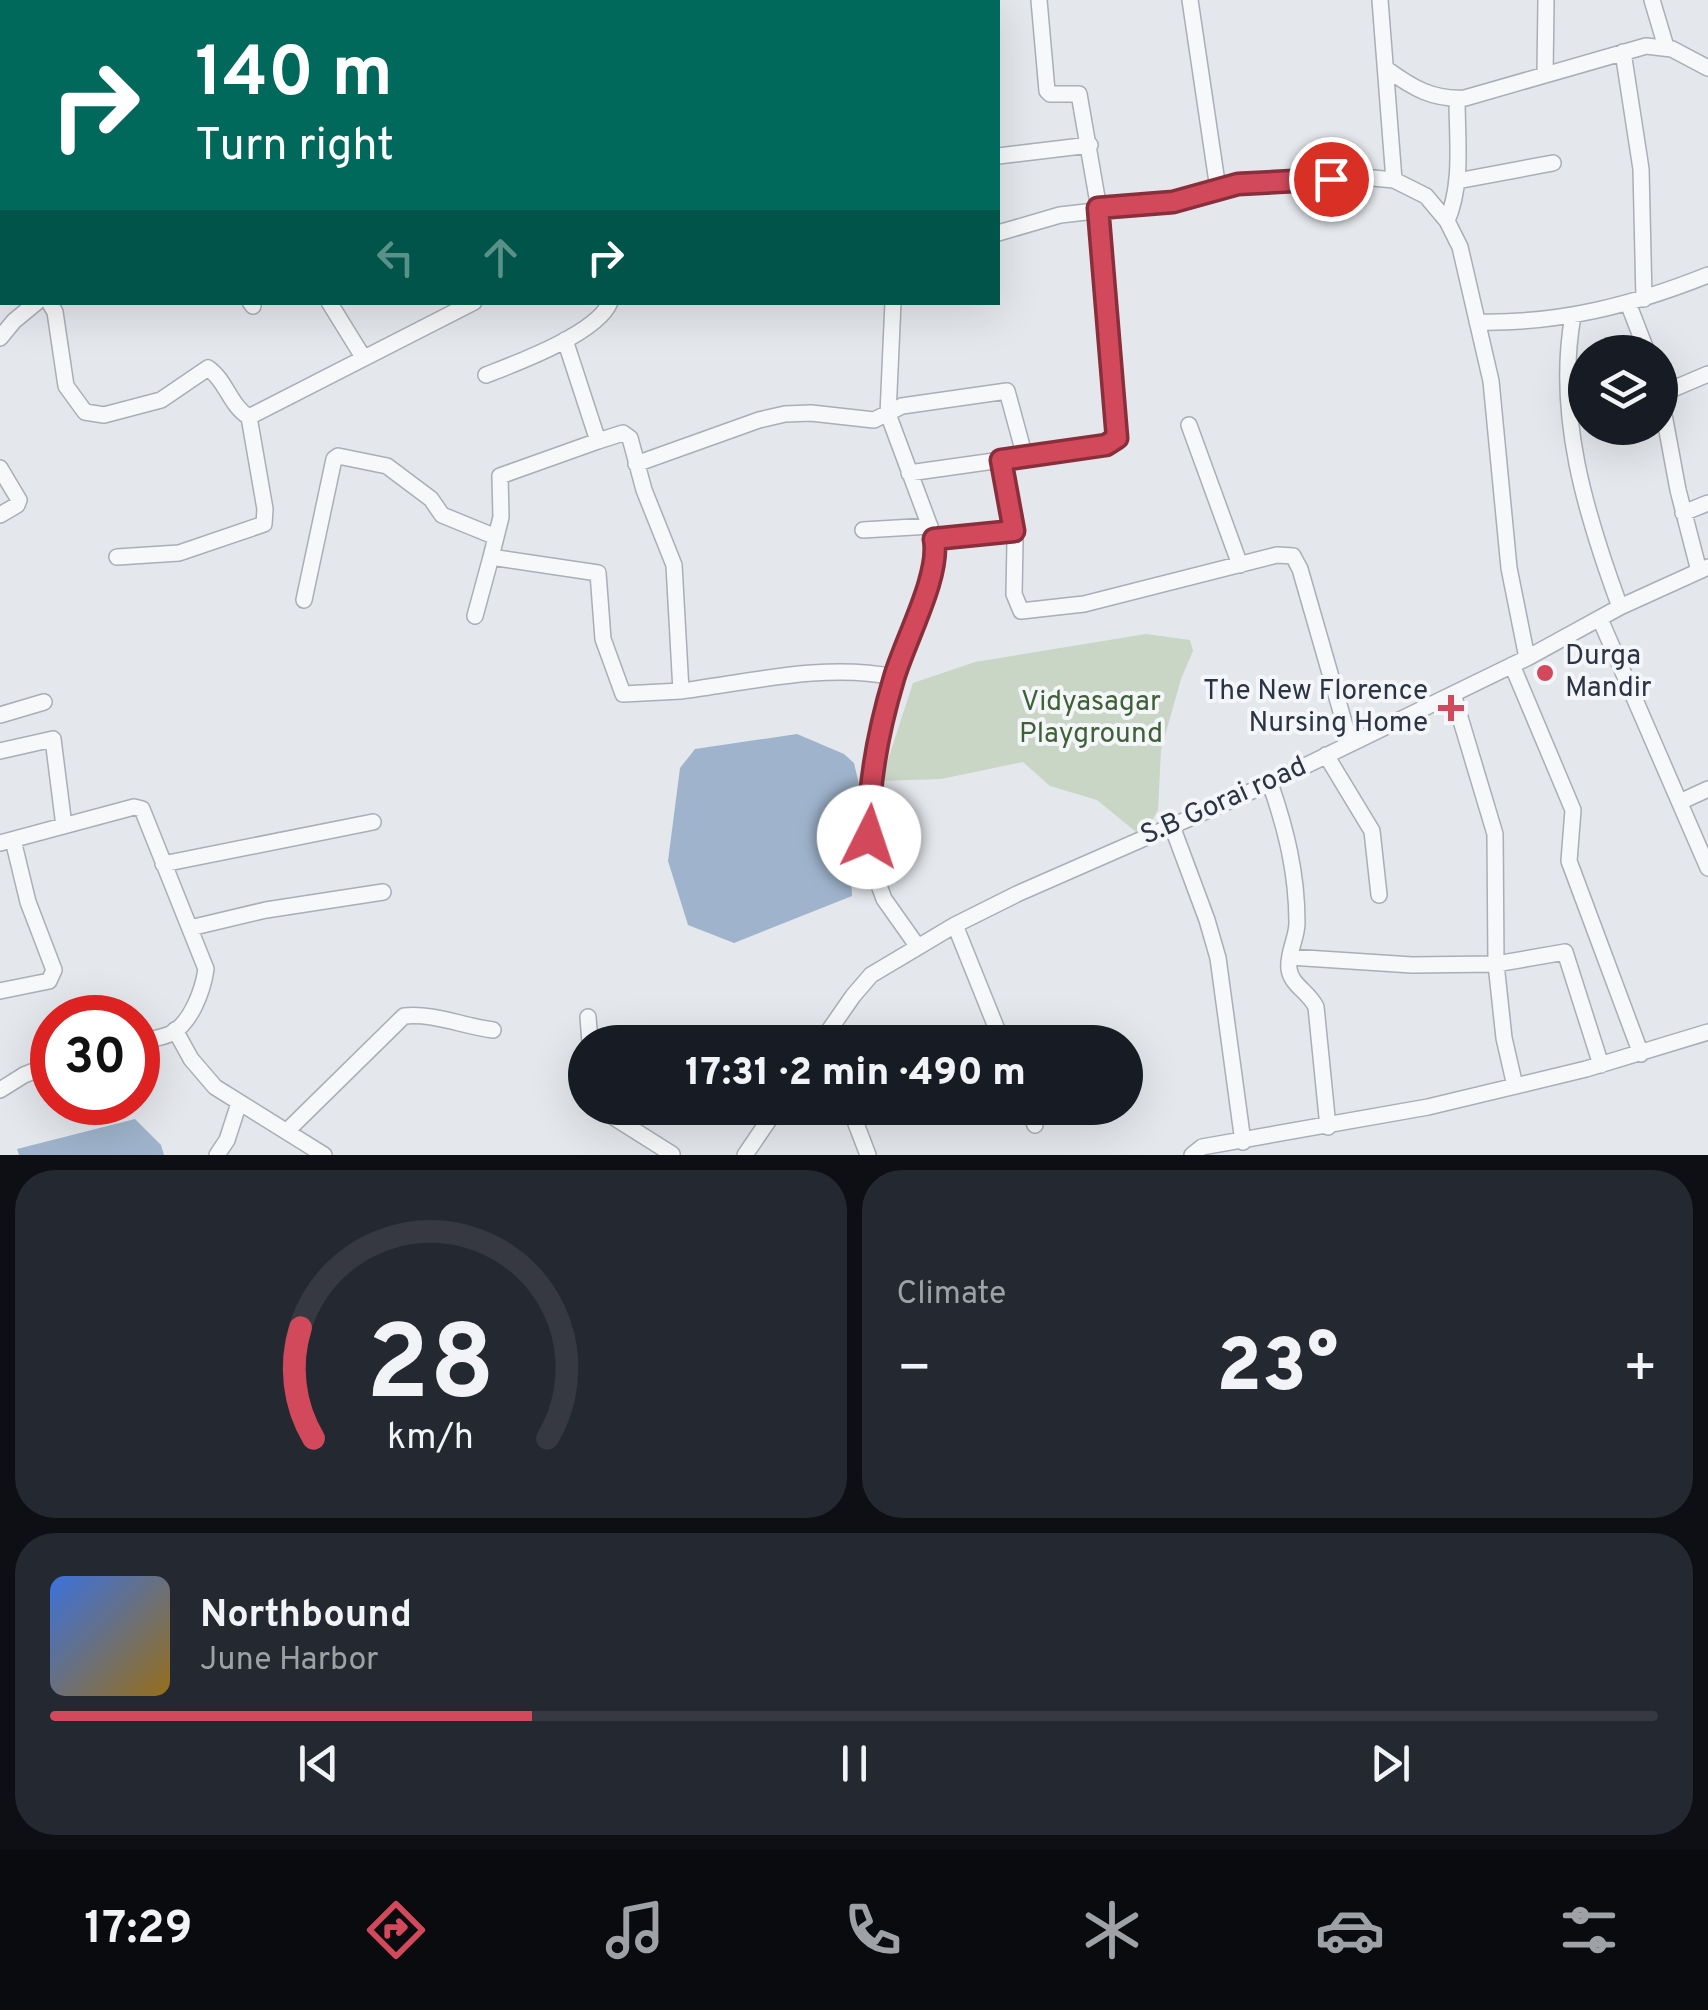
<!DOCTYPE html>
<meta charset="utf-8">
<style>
:root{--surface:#171b24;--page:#242831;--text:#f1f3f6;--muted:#9ea1a6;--line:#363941;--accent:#d1495b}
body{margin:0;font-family:Overpass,sans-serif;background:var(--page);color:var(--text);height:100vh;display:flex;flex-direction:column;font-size:38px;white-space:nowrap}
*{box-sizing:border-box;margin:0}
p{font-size:32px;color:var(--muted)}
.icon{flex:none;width:55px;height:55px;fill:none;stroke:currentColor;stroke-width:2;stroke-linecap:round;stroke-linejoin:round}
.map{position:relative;height:1155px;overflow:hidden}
.details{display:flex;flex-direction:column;gap:15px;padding:15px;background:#0d0f14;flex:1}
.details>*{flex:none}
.top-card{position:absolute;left:0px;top:0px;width:1000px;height:305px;box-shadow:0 10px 40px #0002;background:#00695c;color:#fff;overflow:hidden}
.tools{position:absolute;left:1568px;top:335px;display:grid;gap:20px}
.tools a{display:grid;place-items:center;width:110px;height:110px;border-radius:50%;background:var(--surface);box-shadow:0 10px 40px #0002;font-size:50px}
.speed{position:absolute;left:30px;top:995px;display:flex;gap:20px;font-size:50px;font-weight:700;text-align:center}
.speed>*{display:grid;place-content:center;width:130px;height:130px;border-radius:50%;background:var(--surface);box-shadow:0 10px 40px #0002;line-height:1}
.speed .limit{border:15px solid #d22;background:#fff;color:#111}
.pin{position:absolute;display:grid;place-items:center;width:85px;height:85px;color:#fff;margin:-42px;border:5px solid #fff;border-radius:50%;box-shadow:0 2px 10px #0007}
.me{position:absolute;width:110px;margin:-55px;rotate:4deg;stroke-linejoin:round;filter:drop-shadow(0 0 8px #0008)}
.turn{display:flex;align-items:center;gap:35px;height:210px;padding:0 30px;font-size:45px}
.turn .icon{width:130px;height:130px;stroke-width:2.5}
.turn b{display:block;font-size:70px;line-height:85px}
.lanes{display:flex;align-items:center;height:95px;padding:0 30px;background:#0003;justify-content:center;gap:50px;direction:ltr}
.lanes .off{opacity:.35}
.big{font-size:75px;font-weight:800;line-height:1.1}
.details .tile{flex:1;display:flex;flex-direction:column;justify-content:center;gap:15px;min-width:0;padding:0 35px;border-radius:40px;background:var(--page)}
.details .dial{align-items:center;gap:0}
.dial svg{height:260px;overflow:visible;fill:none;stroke:var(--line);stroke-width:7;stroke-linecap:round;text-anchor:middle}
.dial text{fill:var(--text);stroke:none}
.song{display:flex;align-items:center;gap:30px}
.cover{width:120px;height:120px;border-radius:15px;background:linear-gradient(135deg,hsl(220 70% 55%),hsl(40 70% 35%))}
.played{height:10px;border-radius:5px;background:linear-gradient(90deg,var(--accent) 30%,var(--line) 30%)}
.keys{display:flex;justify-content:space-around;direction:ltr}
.heat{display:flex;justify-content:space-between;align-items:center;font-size:55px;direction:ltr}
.details .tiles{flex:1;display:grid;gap:15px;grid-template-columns:1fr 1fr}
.tile:last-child{grid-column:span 2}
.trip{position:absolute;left:568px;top:1025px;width:575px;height:100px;border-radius:50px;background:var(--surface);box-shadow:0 10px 40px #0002;font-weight:800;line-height:100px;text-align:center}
.dock{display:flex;height:160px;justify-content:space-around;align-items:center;background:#090b0e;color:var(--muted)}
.dock .icon{width:70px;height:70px}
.dock .selected{color:var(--accent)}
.dock b{font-size:45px;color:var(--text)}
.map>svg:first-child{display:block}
.green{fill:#c9d6c5}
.water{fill:#9fb4cc}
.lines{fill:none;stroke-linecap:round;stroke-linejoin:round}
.minor-casing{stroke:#a9aeb7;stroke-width:18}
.minor{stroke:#f7f8fa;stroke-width:15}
.route-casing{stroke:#882f3b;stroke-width:25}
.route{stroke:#d1495b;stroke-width:18}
.poi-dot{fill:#d1495b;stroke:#f4f6f9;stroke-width:4}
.labels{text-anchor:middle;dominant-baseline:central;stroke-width:8;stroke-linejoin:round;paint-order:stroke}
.poi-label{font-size:28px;fill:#2b3445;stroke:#f4f6f9;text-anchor:start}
.park-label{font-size:28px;fill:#3f6138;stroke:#f4f6f9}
.street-label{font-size:28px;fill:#2b3445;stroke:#f4f6f9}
</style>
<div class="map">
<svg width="1708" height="1155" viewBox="0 0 1708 1155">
<rect width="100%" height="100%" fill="#e4e7ec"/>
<path class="green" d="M1146,634L1190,640L1193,651L1181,679L1161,750L1158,810L1150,825L1136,832L1097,800L1050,786L1023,762L941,779L881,781L913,683L975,662Z"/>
<path class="water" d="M797,734L844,754L854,763L860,789L849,840L852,896L734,943L688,925L668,861L680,768L695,749Z
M135,1119L161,1145L164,1155H19L17,1149Z"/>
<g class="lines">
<defs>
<path id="minor" d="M386,0L387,2
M463,0L464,2
M556,0L557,2
M677,0V2
M850,0L852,2
M977,0V2
M1190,0L1218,189
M1380,0L1394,180
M1652,0L1666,47
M1623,52L1641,169L1644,299
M1388,70C1413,88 1433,100 1465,98L1646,46L1672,49L1708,68
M1545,75L1546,0
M998,156L1090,145
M1457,181L1553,163
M1447,221C1463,183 1457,140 1457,99
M998,233L1060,215L1173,202L1238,184L1362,177L1394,180L1426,196L1447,221L1460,247L1491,381L1509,568L1527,658
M49,302L55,312L66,386L85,412L104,415L161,400L208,368C226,380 230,406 249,417
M250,302L253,306
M329,302L363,357
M893,302L888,414L932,532L935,563L900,659L881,733L869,816V858L884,899L918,947
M1628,303L1647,352
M1573,316C1555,414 1586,515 1620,607
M1477,322C1559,324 1633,305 1708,275
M0,338L14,321L37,302
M565,340L598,441L623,433L630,438L644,490L674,565L681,691C751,682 825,663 894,677
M486,375C517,363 598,333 610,302
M1660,393L1678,490L1699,571
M1661,394L1708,374
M1189,425L1240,565
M598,441L500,476L501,517L491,557L598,573L603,639L623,694L681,691
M1001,460L1015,542L1014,594L1021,611L1084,604L1277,555L1293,556L1300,569L1350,743
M636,464L759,420L785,414L811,413L874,420L902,406L1007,391L1025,457
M0,468L19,500L17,505L0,515
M909,473L1107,445L1118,434L1099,209L1079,94H1050L1047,91L1039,0
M1683,513L1708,503
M863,530L930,526
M934,539L1014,531
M117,557L179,553L264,524L265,509L249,417L474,302
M304,600L334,459L338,456L387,466L431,499L442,515L496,537
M475,616L491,557
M1600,619L1708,868
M1512,665L1573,810L1569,861L1641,1054
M1453,694L1495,834L1496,964L1565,952L1601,1065
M0,715L44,702
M0,751L53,739L64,826
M1326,755L1372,831L1379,895
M1270,783C1286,829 1297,873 1297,923C1297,938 1287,954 1289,969C1291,985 1309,992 1316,1007L1328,1127
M1682,801L1708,789
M1172,826L1207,920L1218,958L1243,1142
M0,843L134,807L142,809L206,969C203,990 191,1024 170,1034C161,1038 148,1040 138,1042
M163,864L373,822
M955,925L1002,1042
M190,928L266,910L383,892
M1290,957L1412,965L1496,964L1504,1038L1515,1086
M0,991L49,981L54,970L28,902L13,840
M588,1017L590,1042
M175,1030L191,1059L215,1087L324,1155
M821,1042L853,996L871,975L955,925L1017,894L1270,783L1527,658L1620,607L1708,567
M0,1090L24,1075L52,1064
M603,1108L610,1115L672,1154
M850,1108L868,1155
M1028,1108L1035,1125
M288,1130L404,1016C435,1013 462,1026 493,1030
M217,1155L227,1140L239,1103
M745,1155L777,1108
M1192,1155L1202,1147L1428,1107L1586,1069L1708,1032"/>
</defs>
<use href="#minor" class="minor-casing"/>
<use href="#minor" class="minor"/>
</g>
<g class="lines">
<defs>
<path id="route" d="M869,837C868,785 879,728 894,678C905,640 941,575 934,539L1014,531L1001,460L1106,445L1117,438L1098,208L1173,202L1238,184L1331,179"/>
</defs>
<use href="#route" class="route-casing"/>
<use href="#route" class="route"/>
</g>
<g class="poi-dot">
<circle cx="1545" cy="673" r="10"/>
<path d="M1446 693h10v10h10v10h-10v10h-10v-10h-10v-10h10z"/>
</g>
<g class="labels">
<g class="poi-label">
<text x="1565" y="657">Durga<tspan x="1565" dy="32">Mandir</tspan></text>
<text x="1428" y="692" text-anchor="end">The New Florence<tspan x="1428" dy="32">Nursing Home</tspan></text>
</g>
<g class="park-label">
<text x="1091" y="703">Vidyasagar<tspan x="1091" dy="32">Playground</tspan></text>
</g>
<g class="street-label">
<text transform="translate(1224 802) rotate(-24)">S.B Gorai road</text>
</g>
</g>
</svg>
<div class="tools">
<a><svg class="icon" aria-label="layers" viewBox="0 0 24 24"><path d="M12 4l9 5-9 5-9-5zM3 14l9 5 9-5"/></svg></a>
</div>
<div class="speed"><div class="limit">30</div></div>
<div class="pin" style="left:1331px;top:179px;background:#d93025"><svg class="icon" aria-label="arrive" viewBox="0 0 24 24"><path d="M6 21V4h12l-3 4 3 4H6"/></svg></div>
<svg class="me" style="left:869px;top:837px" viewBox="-20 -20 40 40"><circle r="19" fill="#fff"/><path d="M0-13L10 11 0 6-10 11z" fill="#d1495b"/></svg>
<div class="trip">17:31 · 2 min · 490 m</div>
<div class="top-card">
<div class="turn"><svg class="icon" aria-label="right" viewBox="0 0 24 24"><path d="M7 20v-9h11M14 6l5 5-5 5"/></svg><div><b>140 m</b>Turn right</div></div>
<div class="lanes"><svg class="icon off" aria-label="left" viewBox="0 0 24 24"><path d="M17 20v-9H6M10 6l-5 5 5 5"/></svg><svg class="icon off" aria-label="ahead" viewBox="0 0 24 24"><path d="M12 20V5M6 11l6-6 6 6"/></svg><svg class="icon" aria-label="right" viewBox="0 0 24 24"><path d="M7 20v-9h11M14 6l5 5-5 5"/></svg></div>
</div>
</div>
<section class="details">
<div class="tiles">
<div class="tile dial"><svg viewBox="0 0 100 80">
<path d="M14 69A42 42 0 1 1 86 69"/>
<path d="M14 69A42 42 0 0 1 10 35" stroke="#d1495b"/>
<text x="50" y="56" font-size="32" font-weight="700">28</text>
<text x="50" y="72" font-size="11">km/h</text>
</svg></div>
<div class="tile"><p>Climate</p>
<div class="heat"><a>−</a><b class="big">23°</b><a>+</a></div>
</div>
<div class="tile">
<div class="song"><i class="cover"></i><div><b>Northbound</b><p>June Harbor</p></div></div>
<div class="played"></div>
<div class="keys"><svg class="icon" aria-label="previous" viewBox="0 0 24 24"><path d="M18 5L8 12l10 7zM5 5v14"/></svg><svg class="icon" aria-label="pause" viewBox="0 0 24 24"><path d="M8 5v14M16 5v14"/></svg><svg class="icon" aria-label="next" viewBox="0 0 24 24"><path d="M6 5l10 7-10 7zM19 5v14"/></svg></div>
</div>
</div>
</section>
<nav class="dock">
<b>17:29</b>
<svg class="icon selected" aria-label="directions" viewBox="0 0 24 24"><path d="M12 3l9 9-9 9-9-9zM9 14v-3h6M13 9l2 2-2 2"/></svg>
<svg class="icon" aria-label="music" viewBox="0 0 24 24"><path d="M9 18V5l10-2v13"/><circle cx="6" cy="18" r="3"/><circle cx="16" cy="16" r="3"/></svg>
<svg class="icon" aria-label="phone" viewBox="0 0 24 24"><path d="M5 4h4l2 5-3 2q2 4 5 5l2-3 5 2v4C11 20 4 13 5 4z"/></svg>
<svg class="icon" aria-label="climate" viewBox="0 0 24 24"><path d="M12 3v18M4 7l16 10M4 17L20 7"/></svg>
<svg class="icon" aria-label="car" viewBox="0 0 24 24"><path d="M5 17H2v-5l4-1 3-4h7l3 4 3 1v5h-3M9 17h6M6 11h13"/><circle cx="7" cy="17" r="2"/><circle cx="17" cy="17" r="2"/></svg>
<svg class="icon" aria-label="filters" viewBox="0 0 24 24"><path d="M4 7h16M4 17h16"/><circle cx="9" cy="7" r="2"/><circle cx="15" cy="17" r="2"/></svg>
</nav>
